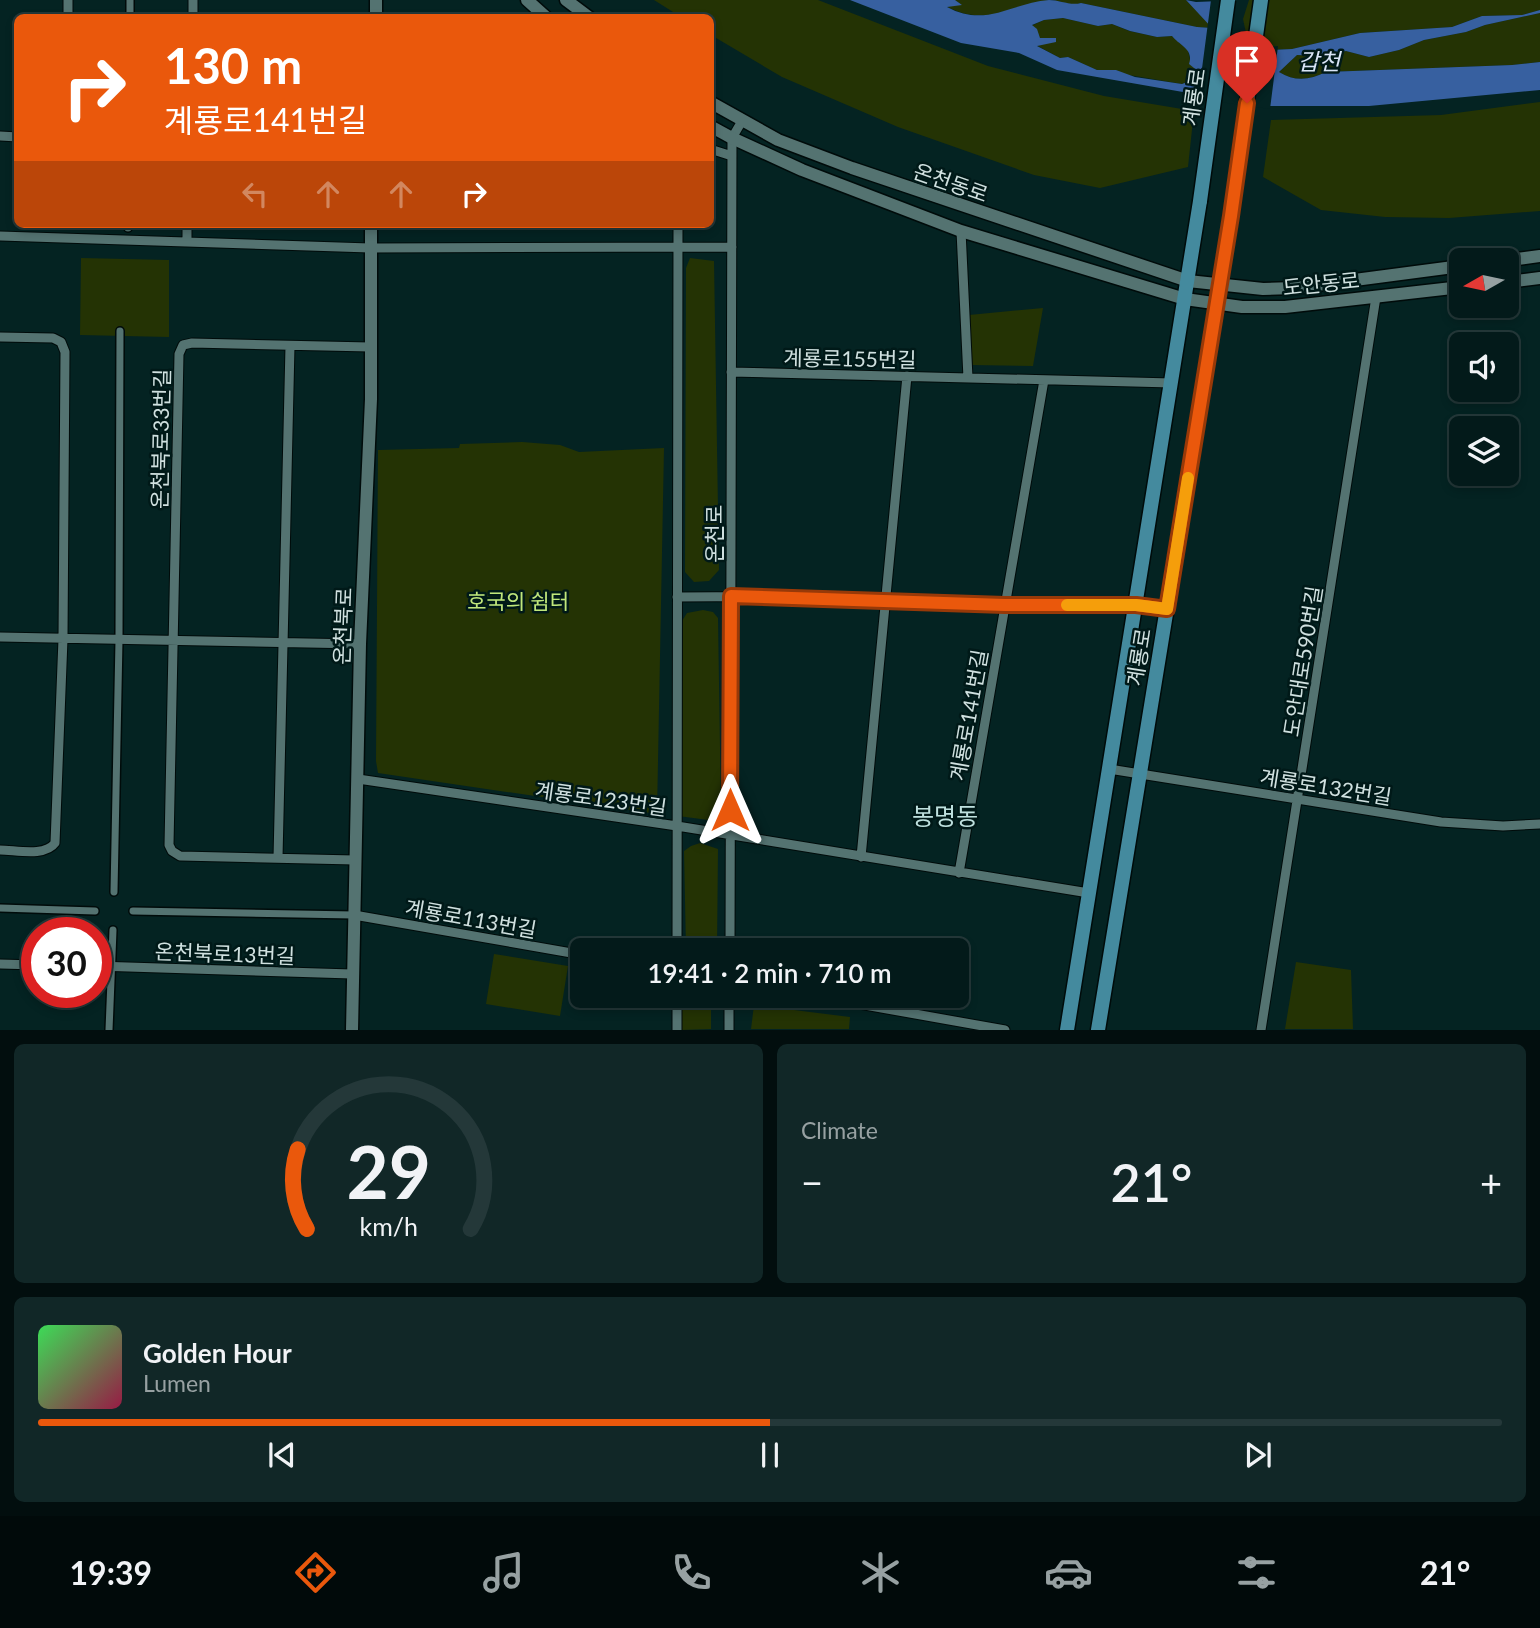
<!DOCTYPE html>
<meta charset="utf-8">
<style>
:root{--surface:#031a1a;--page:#112727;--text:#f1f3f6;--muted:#97a1a2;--line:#243839;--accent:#ea580c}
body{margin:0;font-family:Lato,"Noto Sans KR",sans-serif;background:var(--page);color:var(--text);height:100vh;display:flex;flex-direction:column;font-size:26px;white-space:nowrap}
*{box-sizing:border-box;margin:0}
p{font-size:23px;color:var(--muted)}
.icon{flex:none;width:38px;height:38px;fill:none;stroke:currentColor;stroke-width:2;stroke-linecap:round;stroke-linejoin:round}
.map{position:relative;height:1030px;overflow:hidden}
.details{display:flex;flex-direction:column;gap:14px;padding:14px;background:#020e0e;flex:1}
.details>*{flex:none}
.hud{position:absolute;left:14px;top:14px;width:700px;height:214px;border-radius:10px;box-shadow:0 4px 10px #0003,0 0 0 2px var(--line);background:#ea580c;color:#fff;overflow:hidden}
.needle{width:46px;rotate:261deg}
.controls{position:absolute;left:1449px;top:248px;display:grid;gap:14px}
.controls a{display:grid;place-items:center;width:70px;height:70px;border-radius:10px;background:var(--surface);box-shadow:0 4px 10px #0003,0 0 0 2px var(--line);font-size:35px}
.speed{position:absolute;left:21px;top:917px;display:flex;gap:14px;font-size:35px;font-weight:700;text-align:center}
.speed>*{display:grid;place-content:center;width:91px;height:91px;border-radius:50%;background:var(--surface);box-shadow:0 4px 10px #0003,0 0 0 2px var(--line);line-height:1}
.speed .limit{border:10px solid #d22;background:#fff;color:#111}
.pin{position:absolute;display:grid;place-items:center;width:60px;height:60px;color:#fff;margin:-72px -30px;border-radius:50% 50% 50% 0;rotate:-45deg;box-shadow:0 0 7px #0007}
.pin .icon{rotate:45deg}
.me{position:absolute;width:77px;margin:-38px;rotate:0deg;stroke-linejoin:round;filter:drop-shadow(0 0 5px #0008)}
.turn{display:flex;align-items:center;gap:24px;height:147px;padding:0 35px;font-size:32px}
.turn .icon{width:91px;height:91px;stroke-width:2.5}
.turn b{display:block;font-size:49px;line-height:60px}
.lanes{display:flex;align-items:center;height:66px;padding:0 35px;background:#0003;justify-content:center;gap:35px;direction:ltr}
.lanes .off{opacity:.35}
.big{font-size:52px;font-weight:600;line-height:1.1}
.details .widget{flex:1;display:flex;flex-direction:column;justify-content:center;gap:10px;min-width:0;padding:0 24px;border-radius:10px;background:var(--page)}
.details .dial{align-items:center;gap:0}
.dial svg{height:182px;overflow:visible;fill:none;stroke:var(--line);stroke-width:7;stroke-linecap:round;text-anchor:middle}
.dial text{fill:var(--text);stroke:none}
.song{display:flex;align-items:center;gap:21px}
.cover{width:84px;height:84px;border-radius:10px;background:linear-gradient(135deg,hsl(130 70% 55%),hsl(340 70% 35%))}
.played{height:7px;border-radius:4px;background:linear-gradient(90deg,var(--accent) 50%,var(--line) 50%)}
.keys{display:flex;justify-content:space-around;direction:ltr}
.heat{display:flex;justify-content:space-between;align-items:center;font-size:38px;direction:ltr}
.details .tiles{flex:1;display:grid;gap:14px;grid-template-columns:1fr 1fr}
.widget:last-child{grid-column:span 2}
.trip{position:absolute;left:570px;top:938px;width:399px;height:70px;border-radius:10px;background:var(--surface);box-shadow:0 4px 10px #0003,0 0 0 2px var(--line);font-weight:600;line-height:70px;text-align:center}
.tab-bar{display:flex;height:112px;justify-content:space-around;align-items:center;background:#010a0a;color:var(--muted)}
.tab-bar .icon{width:49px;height:49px}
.tab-bar .on{color:var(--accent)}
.tab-bar b{font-size:32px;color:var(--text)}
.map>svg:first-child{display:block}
.green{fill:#243304}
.water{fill:#3760a0;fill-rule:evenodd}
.pier{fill:#042322}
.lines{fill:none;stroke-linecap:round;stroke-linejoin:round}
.pedestrian-casing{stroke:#000b0a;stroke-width:10}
.minor-casing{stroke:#000b0a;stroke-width:11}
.tertiary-casing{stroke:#000b0a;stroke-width:15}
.secondary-casing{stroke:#000b0a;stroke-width:15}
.primary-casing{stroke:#000b0a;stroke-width:17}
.pedestrian{stroke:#547371;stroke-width:7}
.minor{stroke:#547371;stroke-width:9}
.tertiary{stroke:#547371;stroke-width:12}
.secondary{stroke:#547371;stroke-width:12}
.primary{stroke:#448a9e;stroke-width:14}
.primary-bridge-casing{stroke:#000b0a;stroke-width:17;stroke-linecap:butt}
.primary-bridge{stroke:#448a9e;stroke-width:14}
.route-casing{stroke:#983908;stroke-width:18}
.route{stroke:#ea580c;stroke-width:12}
.slow{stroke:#f59e0b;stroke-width:12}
.labels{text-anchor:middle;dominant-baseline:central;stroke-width:5;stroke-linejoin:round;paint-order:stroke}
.street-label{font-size:21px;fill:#d0e1e0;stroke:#001918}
.park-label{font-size:21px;fill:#c0e77b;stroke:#001918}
.water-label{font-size:23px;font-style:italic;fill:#d9e5f7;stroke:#001918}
.quarter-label{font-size:24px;fill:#bee0de;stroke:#001918}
</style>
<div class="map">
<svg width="1540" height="1030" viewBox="0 0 1540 1030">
<rect width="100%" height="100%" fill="#042322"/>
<path class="green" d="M654,0H818L988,66L1104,96L1194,111L1188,167L1100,188L1034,175L898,127L782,77L711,35L710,18L681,17Z
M955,0H1052C1012,5 985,28 946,6L960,4Z
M1053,0H1186L1213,28L1197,27L1081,3L1074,5Z
M1245,0H1540V10L1522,15L1482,16L1452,27L1360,33L1292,49L1268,50L1242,36L1239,19Z
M1540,13V62L1512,65L1326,72C1310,80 1295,82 1279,72L1297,55L1324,56L1346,51L1369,57L1399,50L1424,40L1466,32L1485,25Z
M1063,18L1098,26L1112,24L1129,31L1157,37L1172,36L1188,50L1190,60L1199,72L1197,78L1182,84L1123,74L1116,70H1097L1068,57L1060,58L1036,45L1044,43L1031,26L1044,20Z
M1540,102V211L1449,218L1385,217L1321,210L1263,177L1271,120L1441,115Z
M81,258L169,260V337L80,335Z
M690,258L714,261L719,570L709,581L694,582L685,572L686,268Z
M1043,308L1033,366L971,365L969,315Z
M522,442L560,445L579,452L664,448L657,814L378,773L376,761L378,450L459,448L460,444Z
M703,610L713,612L718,618L721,812L716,821L678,816L682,621L687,613Z
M700,843L718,849L717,950L686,949L684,851L691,846Z
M494,954L568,966L560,1016L486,1004Z
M1296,962L1351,970L1353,1029H1285Z
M681,996H711V1029L681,1030Z
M754,1005L850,1017L849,1029H751Z"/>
<path class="water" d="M850,0H955L962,5L947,7C986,28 1011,3 1049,0C1060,0 1070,6 1081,3L1197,27L1212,28L1186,0L1196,2L1245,0L1239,19L1242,36L1269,50L1292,49L1360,33L1452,27L1482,16L1522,15L1540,10V13L1485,25L1466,32L1424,40L1399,50L1369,57L1346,51L1324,56L1297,55L1279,72C1295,82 1310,80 1326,72L1512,65L1540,62V90L1369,106H1263L1057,70L1019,53L961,43ZM1063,18L1098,26L1112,24L1130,31L1157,37L1172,36C1180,46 1194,49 1189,64L1199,72L1197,78L1182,84L1135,77L1116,70H1097L1068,57L1060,58L1037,46L1056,42V38H1040L1037,29L1032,25L1044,20Z"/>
<path class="pier" d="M1211,0H1249L1243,19L1246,33L1269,47L1278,46L1270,109L1198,99Z"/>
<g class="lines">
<defs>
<path id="pedestrian" d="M130,18V0
M128,228V224
M114,892L119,640L120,331
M0,908L95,911
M133,911L354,915
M109,1030L113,930"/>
<path id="minor" d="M68,18V0
M193,18V0
M0,136L18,137
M710,149L732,156
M961,231L968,378
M0,236L370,248L732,247
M187,242V224
M0,337L53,338L61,342L65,352L63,639L55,843C45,857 16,850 0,850
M731,372L1172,383
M677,597C786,595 894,602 1002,605C1057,606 1113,601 1167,609
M0,637L360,644
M1109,769L1441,822L1503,826L1540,824
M358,779L677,826L1089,893
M861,857L907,376
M278,858L290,346
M355,860L180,856L172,851L169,845L179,354L183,345L192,343L370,347
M959,873L1044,380
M354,915L583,955
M677,950L678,224
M730,950L732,138L742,121
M0,964L37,965
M96,966L352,974
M814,996L1005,1030
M677,1030V996
M729,1030V996
M1261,1030L1376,297"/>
<path id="tertiary" d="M376,0V18
M352,1030L360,644L371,399V224"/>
<path id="secondary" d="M527,0L547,18
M566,0L590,18
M710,102L778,140L852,168L1188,281L1263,289L1294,288L1461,266
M710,126L732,138L802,170L961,231L1185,299L1242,307H1285L1461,287
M1502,261L1540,256
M1507,282L1540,278"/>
<path id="primary" d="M1067,1030L1200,201
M1098,1030L1231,216L1261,0"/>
</defs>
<use href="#pedestrian" class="pedestrian-casing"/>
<use href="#minor" class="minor-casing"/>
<use href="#tertiary" class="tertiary-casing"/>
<use href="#secondary" class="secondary-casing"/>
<use href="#primary" class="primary-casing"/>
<use href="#pedestrian" class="pedestrian"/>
<use href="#minor" class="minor"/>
<use href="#tertiary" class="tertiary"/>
<use href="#secondary" class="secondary"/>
<use href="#primary" class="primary"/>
<defs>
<path id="primary-bridge" d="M1200,201L1228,0"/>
</defs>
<use href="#primary-bridge" class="primary-bridge-casing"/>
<use href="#primary-bridge" class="primary-bridge"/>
</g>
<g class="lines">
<defs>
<path id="route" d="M730,810L731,596L1005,605H1136L1167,609L1231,216L1247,103"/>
</defs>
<use href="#route" class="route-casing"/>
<use href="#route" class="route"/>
<path class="slow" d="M1067,605H1136L1167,609L1188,478"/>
</g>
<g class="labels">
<g class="street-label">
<text transform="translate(1193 97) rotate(-82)">계룡로</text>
<text transform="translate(951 182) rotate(19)">온천동로</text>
<text transform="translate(1321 283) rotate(-6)">도안동로</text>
<text transform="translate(850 358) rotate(1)">계룡로155번길</text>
<text transform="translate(160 439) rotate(-89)">온천북로33번길</text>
<text transform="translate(713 534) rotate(-90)">온천로</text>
<text transform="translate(342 626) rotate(-88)">온천북로</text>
<text transform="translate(1138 657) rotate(-81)">계룡로</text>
<text transform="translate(1302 661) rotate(-81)">도안대로590번길</text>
<text transform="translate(968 715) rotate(-80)">계룡로141번길</text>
<text transform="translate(1326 786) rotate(9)">계룡로132번길</text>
<text transform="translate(601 798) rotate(8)">계룡로123번길</text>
<text transform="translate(471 918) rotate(10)">계룡로113번길</text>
<text transform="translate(225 953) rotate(2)">온천북로13번길</text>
</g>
<g class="park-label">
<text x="518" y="600">호국의 쉼터</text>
</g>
<g class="water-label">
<text x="1319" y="61">갑천</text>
</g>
<g class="quarter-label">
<text x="945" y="815">봉명동</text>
</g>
</g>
</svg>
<div class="controls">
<a><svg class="needle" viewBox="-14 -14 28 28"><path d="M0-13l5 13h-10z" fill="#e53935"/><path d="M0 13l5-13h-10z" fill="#97a1a2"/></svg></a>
<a><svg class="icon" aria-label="sound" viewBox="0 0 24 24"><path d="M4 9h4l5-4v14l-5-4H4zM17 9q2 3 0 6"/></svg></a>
<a><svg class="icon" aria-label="layers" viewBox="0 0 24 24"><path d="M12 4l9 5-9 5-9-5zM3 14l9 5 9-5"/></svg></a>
</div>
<div class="speed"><div class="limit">30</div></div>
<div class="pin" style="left:1247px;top:103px;background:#d93025"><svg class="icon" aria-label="arrive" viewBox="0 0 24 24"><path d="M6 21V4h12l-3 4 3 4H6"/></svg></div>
<svg class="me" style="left:730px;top:810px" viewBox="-20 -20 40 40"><path d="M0-17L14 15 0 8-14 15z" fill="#ea580c" stroke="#fff" stroke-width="4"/></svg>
<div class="trip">19:41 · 2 min · 710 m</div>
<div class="hud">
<div class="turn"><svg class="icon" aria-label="right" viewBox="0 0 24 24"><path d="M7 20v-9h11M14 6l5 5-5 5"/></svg><div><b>130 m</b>계룡로141번길</div></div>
<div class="lanes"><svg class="icon off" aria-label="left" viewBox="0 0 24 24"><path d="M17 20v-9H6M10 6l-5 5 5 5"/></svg><svg class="icon off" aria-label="ahead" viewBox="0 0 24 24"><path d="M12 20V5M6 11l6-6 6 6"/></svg><svg class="icon off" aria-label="ahead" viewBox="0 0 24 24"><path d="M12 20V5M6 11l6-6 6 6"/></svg><svg class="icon" aria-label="right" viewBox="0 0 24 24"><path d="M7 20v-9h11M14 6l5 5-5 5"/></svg></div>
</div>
</div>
<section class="details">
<div class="tiles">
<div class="widget dial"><svg viewBox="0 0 100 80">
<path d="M14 69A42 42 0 1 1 86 69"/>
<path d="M14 69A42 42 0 0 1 10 34" stroke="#ea580c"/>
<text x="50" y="56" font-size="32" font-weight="700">29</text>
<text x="50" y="72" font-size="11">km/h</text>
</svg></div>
<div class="widget"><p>Climate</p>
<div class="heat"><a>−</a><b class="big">21°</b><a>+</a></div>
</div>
<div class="widget">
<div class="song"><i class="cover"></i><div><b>Golden Hour</b><p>Lumen</p></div></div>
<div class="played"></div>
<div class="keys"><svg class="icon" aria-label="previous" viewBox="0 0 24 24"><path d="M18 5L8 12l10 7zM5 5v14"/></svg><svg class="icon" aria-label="pause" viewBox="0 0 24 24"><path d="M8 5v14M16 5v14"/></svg><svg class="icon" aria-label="next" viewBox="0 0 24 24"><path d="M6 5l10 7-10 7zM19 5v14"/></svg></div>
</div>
</div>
</section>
<nav class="tab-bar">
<b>19:39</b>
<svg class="icon on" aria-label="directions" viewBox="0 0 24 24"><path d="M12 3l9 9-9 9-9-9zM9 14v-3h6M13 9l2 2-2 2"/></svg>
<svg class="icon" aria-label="music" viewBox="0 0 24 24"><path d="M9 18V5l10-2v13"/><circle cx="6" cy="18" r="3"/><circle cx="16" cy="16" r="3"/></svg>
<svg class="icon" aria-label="phone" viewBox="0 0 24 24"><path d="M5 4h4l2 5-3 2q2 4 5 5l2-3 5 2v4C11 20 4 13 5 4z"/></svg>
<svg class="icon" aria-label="climate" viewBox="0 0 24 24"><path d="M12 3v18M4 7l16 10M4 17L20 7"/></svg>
<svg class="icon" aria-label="car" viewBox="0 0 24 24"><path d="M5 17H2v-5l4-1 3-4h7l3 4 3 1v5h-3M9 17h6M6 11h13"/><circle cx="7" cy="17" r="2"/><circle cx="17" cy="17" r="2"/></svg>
<svg class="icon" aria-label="filters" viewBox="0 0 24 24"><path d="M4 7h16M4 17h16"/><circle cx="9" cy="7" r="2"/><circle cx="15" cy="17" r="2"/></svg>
<b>21°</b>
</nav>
